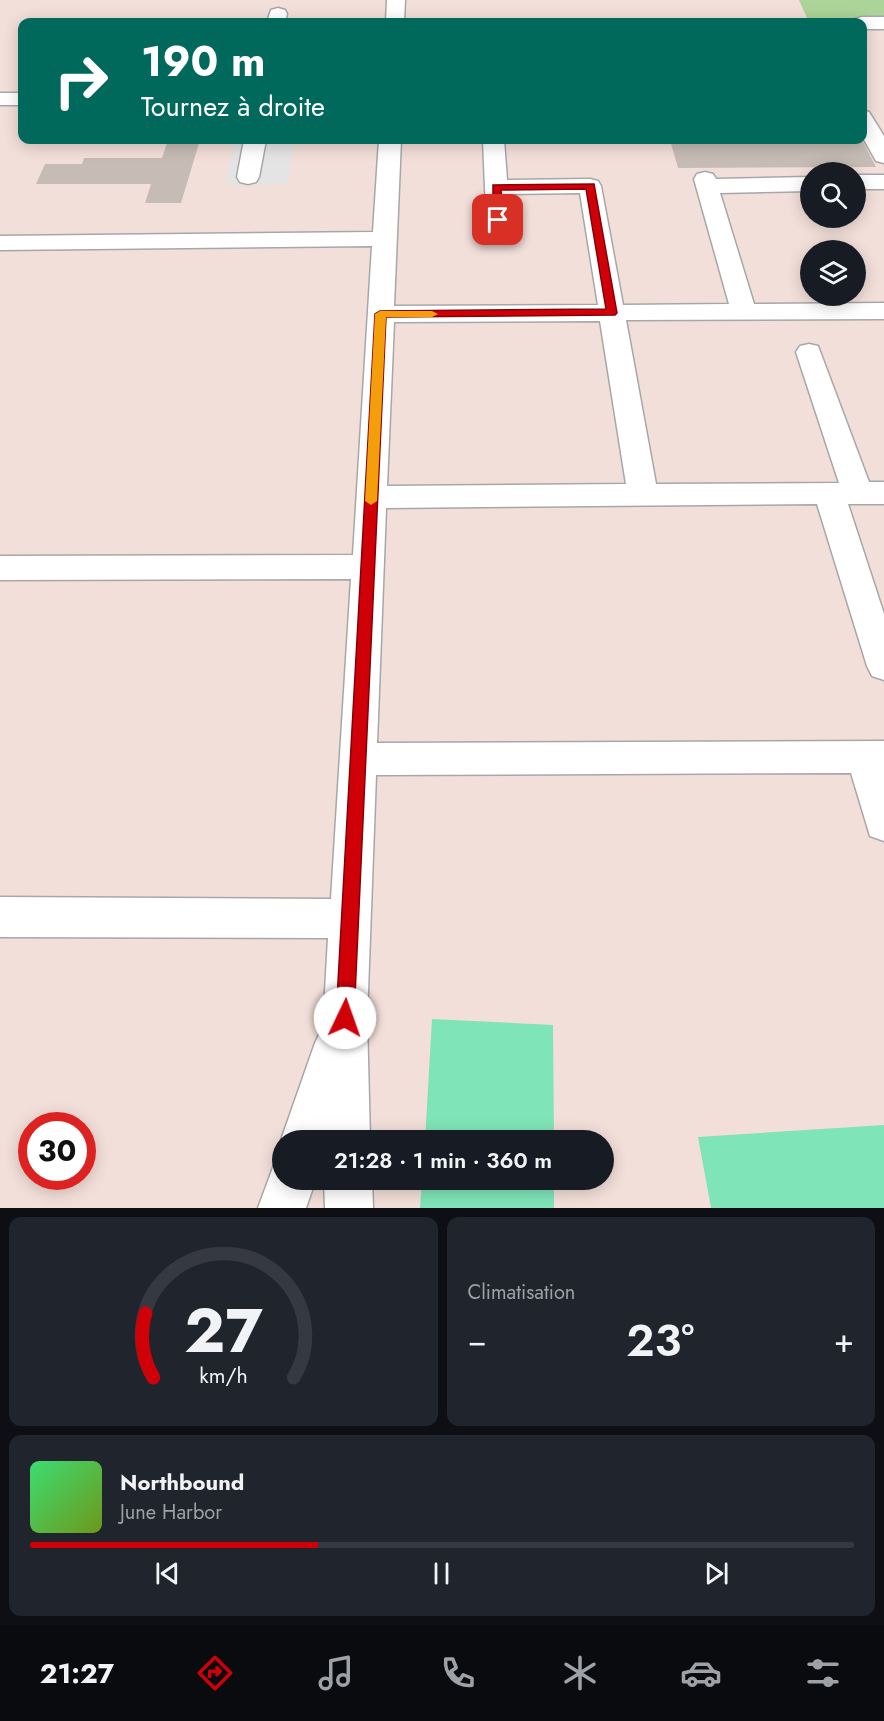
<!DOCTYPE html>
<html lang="fr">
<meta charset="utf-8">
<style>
:root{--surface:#171b24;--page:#20242c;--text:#f1f3f6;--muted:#9ea1a6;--line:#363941;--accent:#d00009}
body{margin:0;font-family:Jost,sans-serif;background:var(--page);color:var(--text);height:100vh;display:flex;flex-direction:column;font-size:22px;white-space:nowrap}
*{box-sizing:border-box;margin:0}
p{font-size:20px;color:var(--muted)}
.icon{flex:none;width:33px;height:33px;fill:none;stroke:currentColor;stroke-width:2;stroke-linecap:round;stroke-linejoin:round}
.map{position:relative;height:1208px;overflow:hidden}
.details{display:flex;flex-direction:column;gap:9px;padding:9px;background:#0d0f14;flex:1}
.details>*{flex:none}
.guide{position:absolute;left:18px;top:18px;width:849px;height:126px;border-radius:12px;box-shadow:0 3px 15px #0003;background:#00695c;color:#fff;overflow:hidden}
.tools{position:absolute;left:800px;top:162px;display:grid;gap:12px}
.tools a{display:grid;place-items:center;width:66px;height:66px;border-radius:50%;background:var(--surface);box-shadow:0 3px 15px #0003;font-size:30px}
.speed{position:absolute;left:18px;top:1112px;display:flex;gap:12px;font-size:30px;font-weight:700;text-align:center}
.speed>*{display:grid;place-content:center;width:78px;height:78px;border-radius:50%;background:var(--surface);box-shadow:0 3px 15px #0003;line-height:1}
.speed .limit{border:9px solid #d22;background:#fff;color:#111}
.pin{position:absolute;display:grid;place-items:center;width:51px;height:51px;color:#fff;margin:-26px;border-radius:12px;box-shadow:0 3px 9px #0006}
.me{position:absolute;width:66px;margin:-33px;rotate:3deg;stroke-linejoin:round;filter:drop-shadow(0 0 4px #0008)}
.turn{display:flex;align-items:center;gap:21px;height:126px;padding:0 24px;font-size:27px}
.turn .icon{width:78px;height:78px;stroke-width:2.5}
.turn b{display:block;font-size:42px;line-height:51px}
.big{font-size:45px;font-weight:600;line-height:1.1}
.details .card{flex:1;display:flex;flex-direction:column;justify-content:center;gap:9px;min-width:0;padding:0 21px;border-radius:12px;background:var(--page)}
.details .dial{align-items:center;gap:0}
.dial svg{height:156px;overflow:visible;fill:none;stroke:var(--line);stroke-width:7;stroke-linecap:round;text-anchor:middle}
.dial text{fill:var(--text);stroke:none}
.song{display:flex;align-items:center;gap:18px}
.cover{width:72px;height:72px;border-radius:9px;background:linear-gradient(135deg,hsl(140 70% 55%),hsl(80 70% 35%))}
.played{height:6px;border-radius:3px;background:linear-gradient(90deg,var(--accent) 35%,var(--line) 35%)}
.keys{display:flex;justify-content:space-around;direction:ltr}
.heat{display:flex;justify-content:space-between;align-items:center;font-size:33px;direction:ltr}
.details .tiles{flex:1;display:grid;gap:9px;grid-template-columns:1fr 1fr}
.card:last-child{grid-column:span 2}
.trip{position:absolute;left:272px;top:1130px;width:342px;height:60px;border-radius:30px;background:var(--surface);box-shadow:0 3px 15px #0003;font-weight:600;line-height:60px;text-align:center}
.menu{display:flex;height:96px;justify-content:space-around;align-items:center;background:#090b0e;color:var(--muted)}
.menu .icon{width:42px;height:42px}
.menu .current{color:var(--accent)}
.menu b{font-size:27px;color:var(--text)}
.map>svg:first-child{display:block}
.military{fill:#f3dfd9;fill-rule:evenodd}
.forest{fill:#acd398}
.pitch{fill:#80e4b9}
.parking{fill:#e4e4e4}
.building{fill:#c6bcb5}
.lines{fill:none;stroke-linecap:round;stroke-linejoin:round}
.minor-casing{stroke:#a7a7a7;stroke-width:3}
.minor{fill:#fff;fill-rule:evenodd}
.route{fill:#d00009;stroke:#870006;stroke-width:1.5}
.slow{fill:#f59e0b}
</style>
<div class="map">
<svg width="884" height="1208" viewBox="0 0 884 1208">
<rect width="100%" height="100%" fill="#f1ede6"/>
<path class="military" d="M0,0H884V1208H0ZM22,22H862V140H22ZM810,172H855V218H810ZM810,250H855V296H810ZM32,1125H82V1176H32ZM282,1140H603V1179H282Z"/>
<path class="forest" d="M799,0H884V18H807Z"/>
<path class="pitch" d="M432,1019L553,1025L554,1140H425Z
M884,1125V1208H711L698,1137Z
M422,1179H554V1208H420Z"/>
<path class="parking" d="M235,140H294L287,184L225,185Z"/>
<path class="building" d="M168,140H200L181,203H145L151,184H36L45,164H82L84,158H162Z
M670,140H862L876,167L678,168Z"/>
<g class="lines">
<defs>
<path id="minor" d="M387,0H405L404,22H386Z
M278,8L285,10L287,14L285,22H267L271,10Z
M862,17H884V29H862V22H853L855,19Z
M0,93H22V105H0Z
M862,110L869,112L884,136V163L876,161L862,136Z
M244,140H266L259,177L256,182L248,184L240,182L237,177Z
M379,140H401L394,306L598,305L580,193L508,194L511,236L507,241L499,243L491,241L487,236L483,140H504L507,180L590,179L598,181L601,186L623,305L729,304L694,179L697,174L705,172L713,174L716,179L810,177V191L720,193L754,304L884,303V319L626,320L656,484L839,483L796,352L800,346L809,344L818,346L869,482H884V504H848L884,614V680L872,676L867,666L817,504L386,508L377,743L884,741V841L870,836L851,773L376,775L367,1018L370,1140H282V1143L281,1140L315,1043L323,1027L328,938L0,937V897L331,899L351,579L0,580V556L353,555L372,246L0,250V236L373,232ZM600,321L626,484L387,486L394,322Z
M855,175H884V189H855Z
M282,1160V1179H316L306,1208H258L275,1162Z
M324,1179H372L373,1208H325Z"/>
</defs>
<use href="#minor" class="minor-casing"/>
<use href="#minor" class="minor"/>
</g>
<path class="route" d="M594,184L617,313L615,315L386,317L354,1018L351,1025L345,1027L339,1025L336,1018L375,314L380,311L606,309L586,189L501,190L503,220L498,223L493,220V185Z"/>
<path class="slow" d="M380,311H432L438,314L432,317H386L377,501L371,505L365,501L375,314Z"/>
</svg>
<div class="tools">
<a><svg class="icon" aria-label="search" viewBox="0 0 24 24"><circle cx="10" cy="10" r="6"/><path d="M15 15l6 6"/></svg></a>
<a><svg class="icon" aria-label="layers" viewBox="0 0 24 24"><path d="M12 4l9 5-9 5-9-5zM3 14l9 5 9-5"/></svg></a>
</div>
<div class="speed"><div class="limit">30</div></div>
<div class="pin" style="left:498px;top:220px;background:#d93025"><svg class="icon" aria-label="arrive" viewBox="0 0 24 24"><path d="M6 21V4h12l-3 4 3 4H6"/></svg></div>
<svg class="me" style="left:345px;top:1018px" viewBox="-20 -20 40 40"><circle r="19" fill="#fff"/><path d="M0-13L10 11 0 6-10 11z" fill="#d00009"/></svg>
<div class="trip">21:28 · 1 min · 360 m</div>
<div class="guide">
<div class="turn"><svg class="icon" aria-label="right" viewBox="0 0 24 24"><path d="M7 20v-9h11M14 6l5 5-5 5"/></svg><div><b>190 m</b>Tournez à droite</div></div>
</div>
</div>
<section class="details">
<div class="tiles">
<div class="card dial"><svg viewBox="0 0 100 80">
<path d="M14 69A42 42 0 1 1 86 69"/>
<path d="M14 69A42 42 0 0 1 10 36" stroke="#d00009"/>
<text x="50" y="56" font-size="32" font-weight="700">27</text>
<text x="50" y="72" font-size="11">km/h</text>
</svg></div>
<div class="card"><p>Climatisation</p>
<div class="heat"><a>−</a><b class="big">23°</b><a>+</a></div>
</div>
<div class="card">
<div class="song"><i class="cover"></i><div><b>Northbound</b><p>June Harbor</p></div></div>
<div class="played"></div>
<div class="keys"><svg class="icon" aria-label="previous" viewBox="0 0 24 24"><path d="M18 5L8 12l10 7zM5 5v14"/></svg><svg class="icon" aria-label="pause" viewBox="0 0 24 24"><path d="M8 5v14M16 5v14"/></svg><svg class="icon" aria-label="next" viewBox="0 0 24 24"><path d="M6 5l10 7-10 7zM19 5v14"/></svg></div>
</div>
</div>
</section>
<nav class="menu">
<b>21:27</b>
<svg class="icon current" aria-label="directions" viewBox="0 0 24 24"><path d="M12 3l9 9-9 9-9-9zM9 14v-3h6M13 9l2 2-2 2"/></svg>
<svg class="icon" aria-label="music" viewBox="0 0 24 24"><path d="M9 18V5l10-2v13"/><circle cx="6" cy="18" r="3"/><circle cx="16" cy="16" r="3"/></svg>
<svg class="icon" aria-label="phone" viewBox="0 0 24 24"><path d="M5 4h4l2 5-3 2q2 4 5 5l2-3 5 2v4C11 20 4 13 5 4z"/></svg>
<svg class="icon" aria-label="climate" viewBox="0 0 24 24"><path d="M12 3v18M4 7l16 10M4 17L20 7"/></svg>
<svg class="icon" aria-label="car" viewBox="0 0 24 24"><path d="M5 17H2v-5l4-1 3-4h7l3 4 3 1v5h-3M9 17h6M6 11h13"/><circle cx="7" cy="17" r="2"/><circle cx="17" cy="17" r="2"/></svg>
<svg class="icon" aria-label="filters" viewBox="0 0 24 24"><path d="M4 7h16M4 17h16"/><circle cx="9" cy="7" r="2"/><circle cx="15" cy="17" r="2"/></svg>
</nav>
